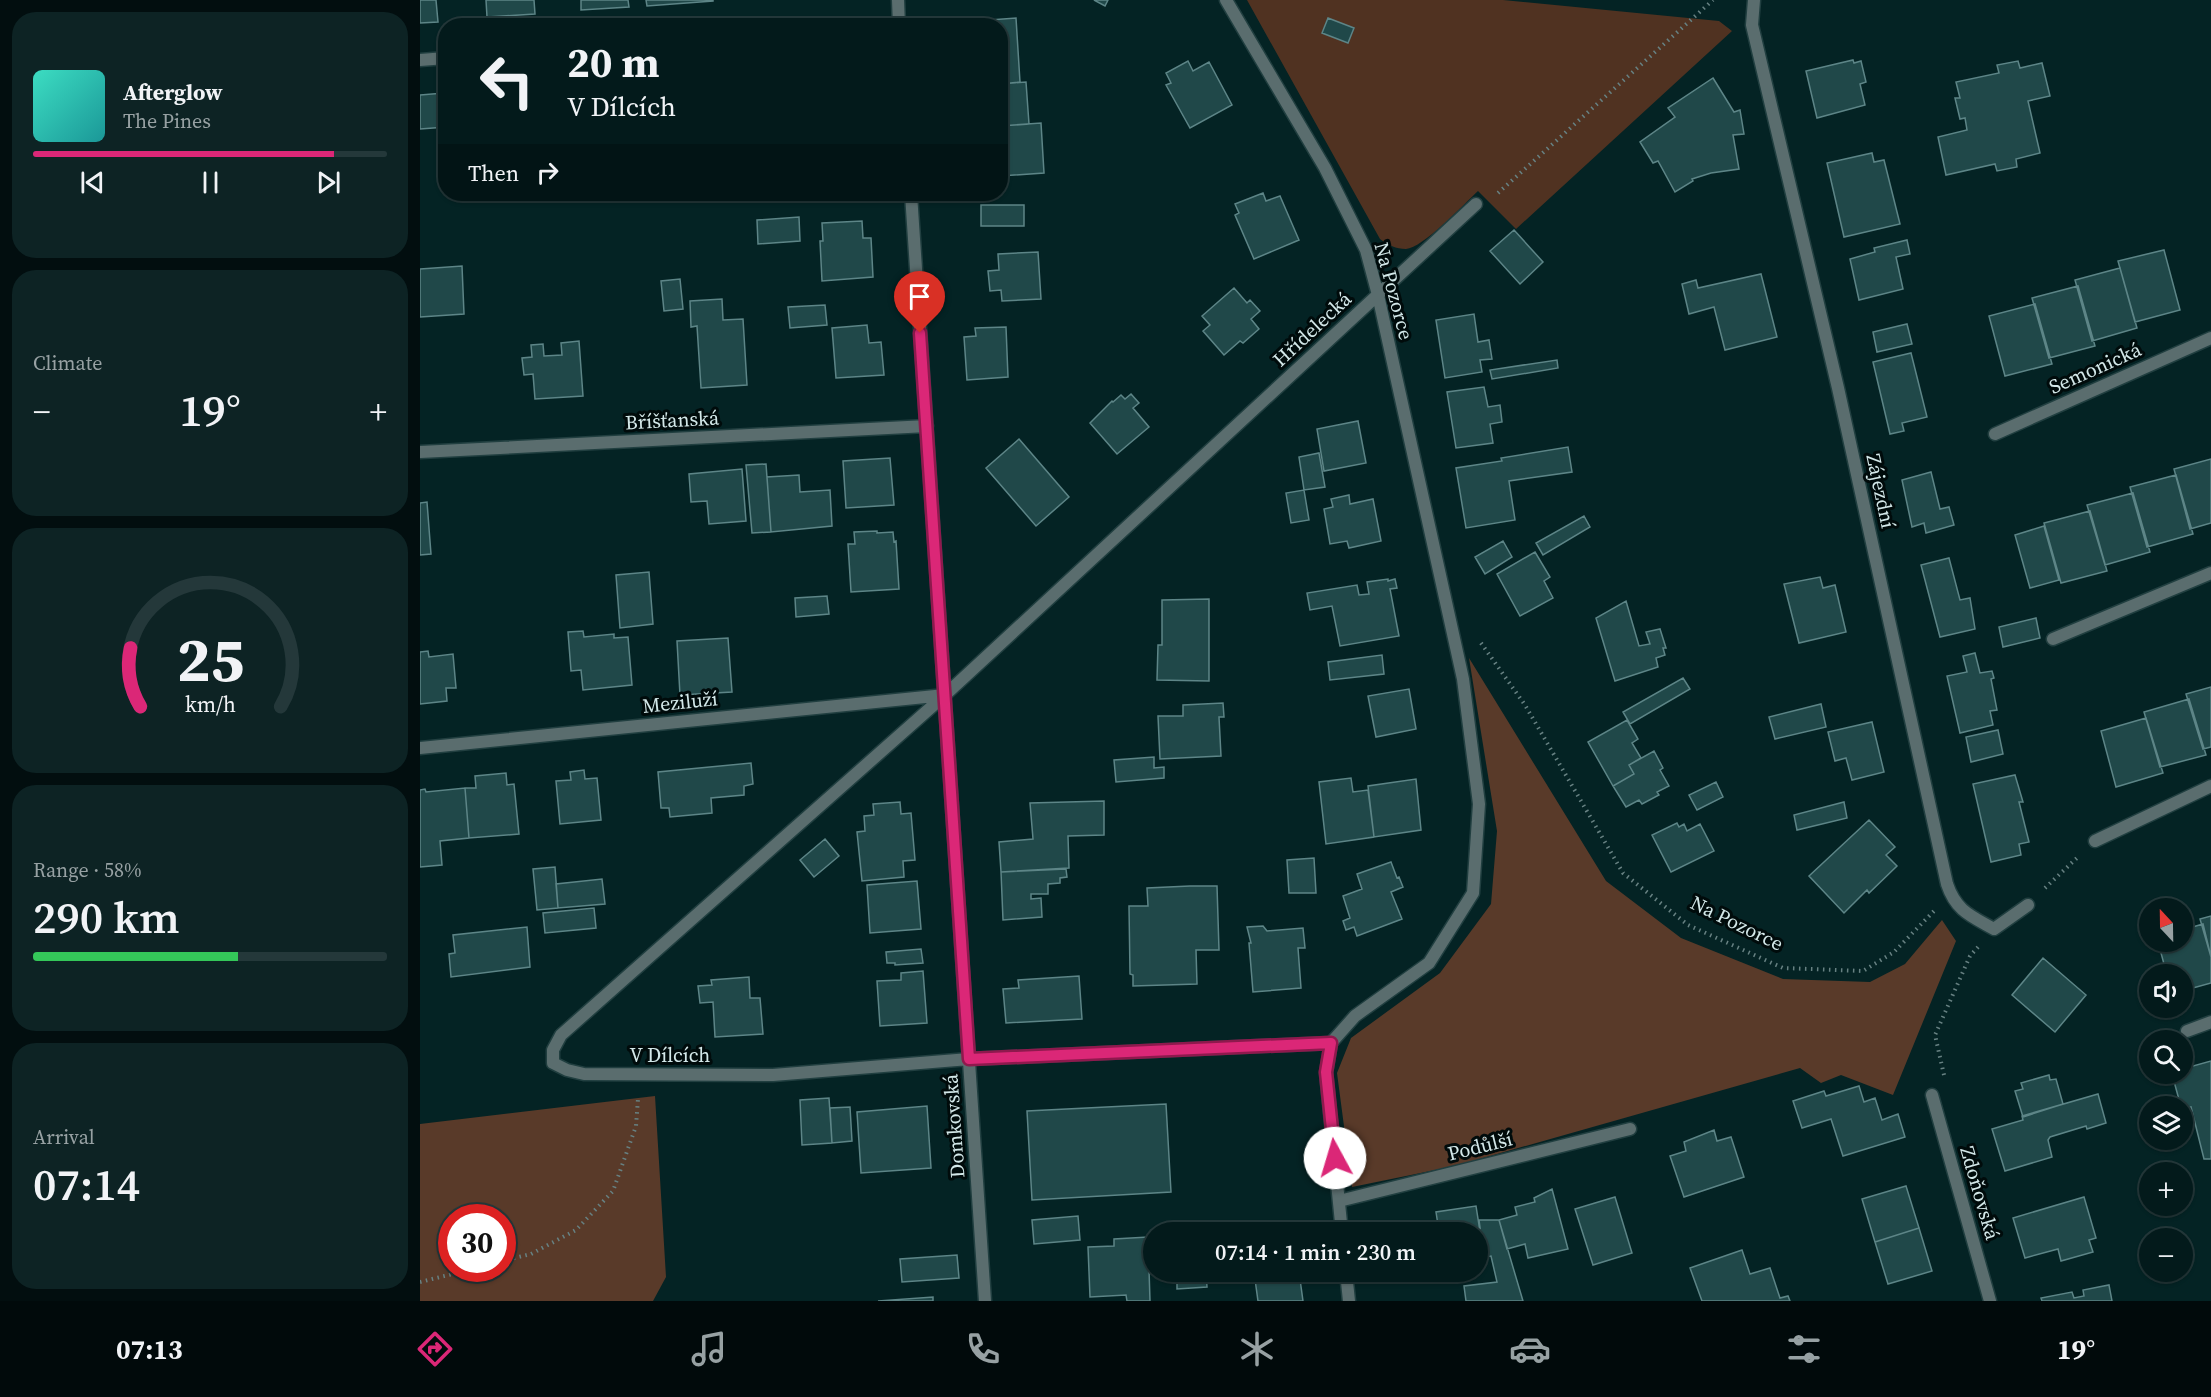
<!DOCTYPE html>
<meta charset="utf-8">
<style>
:root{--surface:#031a1b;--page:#0d2324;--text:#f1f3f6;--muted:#97a1a3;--line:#24383a;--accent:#db2777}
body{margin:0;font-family:"Source Serif 4",serif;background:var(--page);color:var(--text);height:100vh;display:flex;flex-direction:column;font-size:22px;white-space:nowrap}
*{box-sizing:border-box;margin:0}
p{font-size:20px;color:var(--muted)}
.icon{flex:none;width:33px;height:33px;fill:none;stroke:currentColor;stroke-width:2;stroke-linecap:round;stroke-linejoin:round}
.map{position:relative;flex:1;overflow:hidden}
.panel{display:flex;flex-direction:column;gap:12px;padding:12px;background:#020e0f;width:420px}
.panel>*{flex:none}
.top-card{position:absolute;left:18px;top:18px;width:570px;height:183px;border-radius:24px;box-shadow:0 2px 4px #0004,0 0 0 2px var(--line);background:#031a1b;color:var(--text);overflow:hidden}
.needle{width:39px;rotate:338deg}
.buttons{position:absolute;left:1719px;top:898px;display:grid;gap:12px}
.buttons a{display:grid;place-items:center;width:54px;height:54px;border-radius:50%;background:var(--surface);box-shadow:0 2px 4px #0004,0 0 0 2px var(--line);font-size:30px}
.speed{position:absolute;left:18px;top:1204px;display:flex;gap:12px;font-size:30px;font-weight:700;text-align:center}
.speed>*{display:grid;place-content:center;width:78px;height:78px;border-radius:50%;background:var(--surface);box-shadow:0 2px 4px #0004,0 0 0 2px var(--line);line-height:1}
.speed .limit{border:9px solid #d22;background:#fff;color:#111}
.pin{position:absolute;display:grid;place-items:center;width:51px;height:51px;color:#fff;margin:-62px -26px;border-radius:50% 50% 50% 0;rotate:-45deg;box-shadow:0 0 6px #0007}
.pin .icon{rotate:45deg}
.me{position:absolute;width:66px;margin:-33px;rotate:354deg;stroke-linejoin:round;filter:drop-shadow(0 0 4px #0008)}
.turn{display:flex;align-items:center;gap:21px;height:126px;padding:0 30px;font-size:27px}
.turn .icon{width:78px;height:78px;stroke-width:2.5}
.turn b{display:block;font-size:42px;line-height:51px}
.then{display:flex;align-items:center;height:57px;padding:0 30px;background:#0003;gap:12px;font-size:22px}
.big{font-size:45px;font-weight:600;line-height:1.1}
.panel .widget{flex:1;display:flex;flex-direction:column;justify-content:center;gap:9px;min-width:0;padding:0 21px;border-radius:24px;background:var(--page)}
.panel .dial{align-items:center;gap:0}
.dial svg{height:156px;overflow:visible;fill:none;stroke:var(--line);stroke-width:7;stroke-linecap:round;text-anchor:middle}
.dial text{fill:var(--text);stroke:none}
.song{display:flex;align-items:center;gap:18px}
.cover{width:72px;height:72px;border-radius:9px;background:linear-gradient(135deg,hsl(170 70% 55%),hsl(180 70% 35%))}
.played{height:6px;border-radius:3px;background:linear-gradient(90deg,var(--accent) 85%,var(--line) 85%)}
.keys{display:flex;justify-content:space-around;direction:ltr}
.heat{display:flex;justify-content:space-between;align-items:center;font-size:33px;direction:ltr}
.charge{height:9px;border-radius:4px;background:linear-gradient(90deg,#34c759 58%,var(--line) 0)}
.trip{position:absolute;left:723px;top:1222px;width:345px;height:60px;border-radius:30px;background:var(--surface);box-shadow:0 2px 4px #0004,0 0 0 2px var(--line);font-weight:600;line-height:60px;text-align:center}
.dock{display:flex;height:96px;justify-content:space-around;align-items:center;background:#010a0b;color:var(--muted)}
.dock .icon{width:42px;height:42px}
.dock .active{color:var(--accent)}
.dock b{font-size:27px;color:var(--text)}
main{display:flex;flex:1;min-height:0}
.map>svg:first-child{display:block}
.green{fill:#503221;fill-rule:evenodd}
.forest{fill:#593a29;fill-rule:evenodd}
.building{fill:#204849;stroke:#5d8587;stroke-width:1.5}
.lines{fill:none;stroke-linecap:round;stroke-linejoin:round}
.minor-casing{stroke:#213f40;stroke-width:15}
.path{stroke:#678182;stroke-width:4;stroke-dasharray:1.5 4.5;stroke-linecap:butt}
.minor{stroke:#5a6d6e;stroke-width:12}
.route-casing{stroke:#8e194d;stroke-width:15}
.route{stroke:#db2777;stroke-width:10}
.labels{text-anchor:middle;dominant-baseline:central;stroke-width:6;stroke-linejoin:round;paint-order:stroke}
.street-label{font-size:20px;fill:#d3e8e9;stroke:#000b0b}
</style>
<main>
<section class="panel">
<div class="widget">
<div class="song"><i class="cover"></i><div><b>Afterglow</b><p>The Pines</p></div></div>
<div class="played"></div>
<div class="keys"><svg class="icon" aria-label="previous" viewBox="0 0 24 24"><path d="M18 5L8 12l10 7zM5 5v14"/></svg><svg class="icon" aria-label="pause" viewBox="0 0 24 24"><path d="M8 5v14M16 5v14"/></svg><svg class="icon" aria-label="next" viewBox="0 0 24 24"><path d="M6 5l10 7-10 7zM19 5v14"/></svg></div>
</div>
<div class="widget"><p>Climate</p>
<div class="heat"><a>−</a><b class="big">19°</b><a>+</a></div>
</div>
<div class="widget dial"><svg viewBox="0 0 100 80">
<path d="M14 69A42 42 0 1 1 86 69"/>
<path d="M14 69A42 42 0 0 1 9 39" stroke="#db2777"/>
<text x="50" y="56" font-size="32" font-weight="700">25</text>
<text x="50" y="72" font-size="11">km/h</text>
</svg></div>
<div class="widget"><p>Range · 58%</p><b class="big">290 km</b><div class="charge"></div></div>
<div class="widget"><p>Arrival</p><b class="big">07:14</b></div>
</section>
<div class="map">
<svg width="1791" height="1301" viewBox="0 0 1791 1301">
<rect width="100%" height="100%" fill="#042324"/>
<path class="green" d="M827,0H1083L1299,21L1312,31L1096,229L1058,191C1044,204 1003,248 986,249C976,249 968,245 960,239ZM907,19L934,28L928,43L902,33Z"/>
<path class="forest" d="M1049,658L1186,881L1261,938L1363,979L1450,982L1485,964L1522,920L1536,941L1473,1095L1421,1075L1401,1083L1380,1068L1035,1166L932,1187L917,1073L931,1038L1020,973L1071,904L1077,831Z
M235,1096L246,1277L233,1301H0V1124ZM32,1218H82V1269H32Z"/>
<path class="building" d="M0,0H16L18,22L0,23Z
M66,0H114L115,14L67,17Z
M161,0H208L209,7L161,10Z
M226,0H293V1L227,6Z
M674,0H688L685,6Z
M596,18L600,82L580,84V26H531L530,23Z
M908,18L934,28L928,43L902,33Z
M1433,60L1434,63L1441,61L1446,82L1440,84L1445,105L1397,118L1386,71Z
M768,61L773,71L789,62L812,105L770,128L746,85L751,83L746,73Z
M1598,61L1600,68L1622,63L1630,96L1608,101L1620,153L1596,159L1597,167L1577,171L1575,164L1526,175L1518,137L1547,130L1545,118L1540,119L1535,98H1540L1536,82L1579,73L1577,65Z
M1293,78L1314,112L1320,110L1324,134L1313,135L1319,169L1291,173L1272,179L1273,181L1255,192L1238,161L1233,163L1220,142L1255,117L1248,108Z
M606,82L609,124L580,126V84Z
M24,93L26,95V127L0,129V95Z
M621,123L624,173L580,176V126Z
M1452,153L1454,162L1464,160L1480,224L1424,237L1407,163Z
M843,193L846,201L860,196L879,240L834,259L815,215L819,213L815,204Z
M561,205H604V226H561Z
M379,217L380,241L338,244L337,220Z
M442,221L443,238H451L453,277L402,281L400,241H403L402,223Z
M1094,230L1123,262L1100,284L1070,251Z
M1487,240L1490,254L1476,257L1483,289L1439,300L1430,259L1455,252L1454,248Z
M1744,250L1760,310L1715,322L1698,261Z
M618,252L621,299L582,301L581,290L570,291L568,271L579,270L578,254Z
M42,266L44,314L0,317V269Z
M1700,268L1717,328L1672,341L1655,280Z
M1341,274L1357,337L1305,350L1294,307L1269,314L1262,284L1276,280L1278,288Z
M260,279L263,309L244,311L241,281Z
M1658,286L1675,346L1629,358L1612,298Z
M814,288L827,303L830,300L840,311L831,319L839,329L823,343L820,341L804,355L783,331L790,325L782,316Z
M302,299L303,320L323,319L327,385L281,388L277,326L271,327L270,301Z
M1615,304L1632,364L1585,376L1569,316Z
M405,305L407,325L370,328L368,307Z
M1054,314L1058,342L1069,340L1072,359L1060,360L1062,372L1025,378L1016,320Z
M1487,324L1492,344L1457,352L1453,332Z
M447,325L449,343L461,342L464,375L416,378L412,328Z
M586,327L588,377L547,380L544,337L556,336L555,328Z
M159,341L163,396L115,399L113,374L104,375L102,358L112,357L111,345L123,344L124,356L142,355L141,343Z
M1491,353L1507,417L1482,423L1484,431L1470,434L1453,362Z
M1137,360L1138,368L1072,379L1070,370Z
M1064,387L1068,407L1080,405L1082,422L1070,424L1073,443L1036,448L1027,392Z
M711,394L719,403L713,408L729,427L697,454L670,423L692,401L693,402L701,395L705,399Z
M938,421L946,463L904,471L897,429Z
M599,439L649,497L616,526L566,468Z
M1148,447L1152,472L1089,481L1095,520L1046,528L1036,468L1082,461L1081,458Z
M899,453L905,487L884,490L879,457Z
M470,458L474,505L426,508L423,461Z
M1791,459V523L1770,529L1754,469Z
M346,464L351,532L332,533L326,465Z
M322,469L326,521L289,524L287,501L271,502L269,474Z
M1511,472L1520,509L1529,507L1534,525L1506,533L1504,523L1492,527L1482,480Z
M379,475L380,492L410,490L412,526L351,532L347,477Z
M1756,475L1773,534L1727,547L1710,487Z
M884,490L889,520L871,523L866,493Z
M1713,493L1730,552L1685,565L1667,505Z
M929,495L930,504L953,499L961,541L929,548L927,541L910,544L904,509L913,507L911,499Z
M7,502L11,554L0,555V503Z
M1670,511L1687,571L1641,583L1624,523Z
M1164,516L1170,527L1123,555L1116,543Z
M1624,526L1639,580L1610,588L1595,535Z
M457,531V533L473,532L474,542L476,541L479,589L431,592L428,544H435L434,532Z
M1083,541L1092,557L1065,574L1055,557Z
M1115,552L1130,577L1124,581L1133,598L1100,616L1077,574Z
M1529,558L1540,600L1550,598L1555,629L1520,637L1501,565Z
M229,572L233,624L200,628L196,575Z
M1400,577L1403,588L1415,585L1426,632L1379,643L1364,584Z
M968,579V581L975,579L977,588L970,589L979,636L920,646L912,606L890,610L887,593L937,585L939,595L949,594L947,582Z
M407,596L409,614L376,617L375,598Z
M789,599V681L737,680L738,645H742V600Z
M1206,601L1219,646L1230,644L1226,632L1240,629L1246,648H1243L1245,655L1236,658L1238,667L1195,681L1176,618Z
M1616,618L1620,638L1583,647L1579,627Z
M163,631L164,637L194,634V638L208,637L212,685L163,690L161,670L151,671L148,632Z
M308,638L312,692L260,695L257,641Z
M8,651L9,657L33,654L36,688H26L27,701L0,704V652Z
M1555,653L1560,673L1572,671L1574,678L1571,679L1577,710L1570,711L1573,725L1540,733L1527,676L1547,672L1543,656Z
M962,655L964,674L910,680L908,662Z
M1263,678L1270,689L1210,724L1203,712Z
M1791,687V747L1783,749L1766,694Z
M989,689L996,729L956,737L948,696Z
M1769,699L1786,755L1740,767L1724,712Z
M803,703L804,717H799L801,756L740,759L738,716H763V705Z
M1401,704L1406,727L1355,739L1349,717Z
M1726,718L1743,773L1696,787L1681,731Z
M1207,720L1218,739L1212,743L1221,758L1209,765L1214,774L1193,786L1168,742Z
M1452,722L1464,772L1432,780L1426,758L1415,761L1408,732Z
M1578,730L1583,754L1551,762L1546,737Z
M1234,751L1243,768L1240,770L1249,786L1237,792L1239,795L1222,804L1219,800L1206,807L1193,786L1214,774L1209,765Z
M734,757V768L744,767V778L696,782L694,760Z
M331,763L333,784L324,786V795L291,798L292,813L250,817L249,808H241L238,772Z
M164,770L165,779L177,778L181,820L140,824L136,781L151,780L150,772Z
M86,773L87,785L94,784L99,834L49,838L45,788H56L55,776Z
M1595,775L1603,802H1599L1609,842L1599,844L1601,855L1571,862L1553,784Z
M931,778L933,792L948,790L954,837L906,844L899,782Z
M996,779L1001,830L954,837L948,786Z
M1296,782L1303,797L1277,810L1269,795Z
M45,788L49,838L20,841L22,865L0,867V790L5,789L6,792Z
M684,801V835L648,836L649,868L581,872L579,842L613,839L610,803Z
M480,802L481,814L491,813L495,860L483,861L484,877L442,881L437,832L445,831L444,816L454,815L453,804Z
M1424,802L1427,818L1377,830L1374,815Z
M1449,820L1475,847L1466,855L1477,866L1449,893L1447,890L1424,913L1389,876Z
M1257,823L1259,827L1264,824L1267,831L1280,824L1294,851L1251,872L1232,835Z
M405,839L419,856L394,877L380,860Z
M894,858L896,893H869L867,860Z
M971,862L977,878L979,877L983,887L971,892L982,919L937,936L934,927L926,930L923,921L930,918L923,896L942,889L937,874Z
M135,867L138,908L117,910L113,869Z
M646,869L647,877L640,878V883L628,884V894H611V899L621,898L622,917L583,920L581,872Z
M182,879L185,904L138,908L136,884Z
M497,881L501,929L450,933L447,885Z
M770,886H797L799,950H776L777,984L713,986V975L710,974L709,906H728L727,888Z
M174,908L176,928L125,933L123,913Z
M1791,916V957L1780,919Z
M1783,924L1791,957V983L1762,991V975H1747L1738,942H1762V930Z
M843,926L847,931L883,928L885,948H878L881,988L833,992L829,943H831L827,927Z
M107,927L110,967L31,977L29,954L35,953L33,935Z
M501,949L503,963L475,965V963H467L466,952Z
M1623,958L1666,995L1635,1032L1592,995Z
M503,971L507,1023L460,1026L457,981L481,980V973Z
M659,976L662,1019L586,1023L583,989L599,988L598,980Z
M329,977L330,998H340L343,1034L295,1037L293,1002L280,1003L278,986L292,985L291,980Z
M1791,1061V1159H1784L1771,1107L1762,1109L1761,1107L1752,1074H1762V1069Z
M1629,1075L1630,1080L1636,1079L1643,1104L1603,1117L1595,1091L1603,1089L1601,1083Z
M1439,1086L1444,1102L1455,1098L1462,1120L1478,1114L1485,1137L1423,1156L1411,1119L1382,1128L1373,1101L1404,1091L1406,1096Z
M1678,1094L1686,1123L1667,1129L1666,1126L1630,1137L1628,1140L1632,1157L1585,1171L1572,1129L1603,1120L1602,1116Z
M409,1098L412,1143L382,1145L380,1100Z
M746,1104L751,1192L612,1200L607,1111Z
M507,1106L511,1168L441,1173L437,1112Z
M430,1107L432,1141L412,1143L410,1108Z
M1294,1130L1297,1141L1311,1137L1324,1177L1264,1197L1250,1156L1266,1151L1264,1142Z
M1486,1186L1499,1228L1455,1242L1442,1199Z
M1132,1189L1148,1249L1108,1258L1105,1244L1087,1249L1079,1220L1097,1215L1095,1207L1115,1202L1114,1198Z
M1195,1197L1212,1253L1173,1265L1155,1209Z
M1664,1197L1676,1238L1669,1240L1673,1252L1641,1261L1638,1249L1605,1258L1593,1218Z
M1056,1206L1064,1257L1058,1258V1233H1010L1009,1226L1018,1225L1016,1212Z
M658,1216L660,1240L614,1244L612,1220Z
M1059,1220H1079L1103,1301H1046L1044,1286L1077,1282L1071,1256L1064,1257Z
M1499,1228L1512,1271L1468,1284L1455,1242Z
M728,1237L730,1301H707L706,1295L670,1297L668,1247L694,1246V1239Z
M1322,1250L1330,1274L1350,1268L1360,1298L1368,1296L1370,1301H1282L1270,1268Z
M537,1255L539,1278L482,1282L480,1259Z
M757,1272H786L787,1287L757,1289Z
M834,1272H879L883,1301H838Z
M1689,1285L1692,1301H1622L1621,1298L1652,1292L1654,1298L1664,1296L1663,1290Z
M513,1297V1301H458Z"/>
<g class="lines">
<defs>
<path id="minor" d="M478,0L479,26
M806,0L905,168L946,250L958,295L1043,679L1059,804L1053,893L1009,963L935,1016L911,1043
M1334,0L1332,25L1418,388L1527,884C1536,911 1551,916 1574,929L1608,905
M0,60L26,58
M491,194L565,1301
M1575,434L1791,338
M0,452L507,426
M1633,639L1791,573
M0,748L525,695
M1675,841L1791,786
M1767,1031L1791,1022
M911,1043L549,1059L353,1075L164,1074L147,1070L133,1063V1050L141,1035L525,695L1056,204
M911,1043L906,1073L922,1233
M1512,1095L1570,1301
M919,1201L1210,1129
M926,1272L929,1301"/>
</defs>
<use href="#minor" class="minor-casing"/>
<path class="path" d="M1078,193L1293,0
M1061,643L1105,705L1203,873L1268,925L1363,968L1443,971L1474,952L1514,911
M1625,888L1659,856
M1524,1075L1515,1035L1550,956L1558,947
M82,1261L111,1254L156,1230L193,1191L216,1126L218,1099
M0,1282L53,1269"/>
<use href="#minor" class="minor"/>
</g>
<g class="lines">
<defs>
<path id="route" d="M500,333L549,1059L911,1043L906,1072L915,1158"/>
</defs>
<use href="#route" class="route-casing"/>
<use href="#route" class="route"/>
</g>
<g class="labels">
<g class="street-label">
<text transform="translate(974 291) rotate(75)">Na Pozorce</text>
<text transform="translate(892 329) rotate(-43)">Hřídelecká</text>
<text transform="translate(1675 368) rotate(-24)">Semonická</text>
<text transform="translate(252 420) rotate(-3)">Bříšťanská</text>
<text transform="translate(1461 491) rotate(78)">Zájezdní</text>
<text transform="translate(260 702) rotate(-6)">Meziluží</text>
<text transform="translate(1317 923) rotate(26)">Na Pozorce</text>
<text x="250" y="1055">V Dílcích</text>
<text transform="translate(534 1126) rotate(-94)">Domkovská</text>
<text transform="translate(1060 1146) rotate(-14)">Podůlší</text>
<text transform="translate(1560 1193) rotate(74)">Zdoňovská</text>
</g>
</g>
</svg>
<div class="buttons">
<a><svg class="needle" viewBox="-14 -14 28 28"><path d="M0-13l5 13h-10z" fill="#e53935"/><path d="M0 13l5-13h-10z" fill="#97a1a3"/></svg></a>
<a><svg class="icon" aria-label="sound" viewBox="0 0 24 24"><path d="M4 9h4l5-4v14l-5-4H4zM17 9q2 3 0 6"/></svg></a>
<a><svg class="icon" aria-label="search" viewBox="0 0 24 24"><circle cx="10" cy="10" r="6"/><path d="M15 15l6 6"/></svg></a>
<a><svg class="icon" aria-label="layers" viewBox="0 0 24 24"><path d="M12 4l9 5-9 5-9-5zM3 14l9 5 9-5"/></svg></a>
<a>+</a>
<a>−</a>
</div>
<div class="speed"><div class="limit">30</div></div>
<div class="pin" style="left:500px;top:333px;background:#d93025"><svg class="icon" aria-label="arrive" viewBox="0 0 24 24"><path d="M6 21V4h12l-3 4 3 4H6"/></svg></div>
<svg class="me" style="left:915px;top:1158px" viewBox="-20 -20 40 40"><circle r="19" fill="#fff"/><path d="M0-13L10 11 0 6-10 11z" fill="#db2777"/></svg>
<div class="trip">07:14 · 1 min · 230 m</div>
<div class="top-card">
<div class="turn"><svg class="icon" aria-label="left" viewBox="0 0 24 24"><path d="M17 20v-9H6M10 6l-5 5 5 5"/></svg><div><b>20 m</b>V Dílcích</div></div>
<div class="then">Then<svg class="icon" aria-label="right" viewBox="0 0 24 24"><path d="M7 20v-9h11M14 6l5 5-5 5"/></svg></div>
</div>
</div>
</main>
<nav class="dock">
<b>07:13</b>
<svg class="icon active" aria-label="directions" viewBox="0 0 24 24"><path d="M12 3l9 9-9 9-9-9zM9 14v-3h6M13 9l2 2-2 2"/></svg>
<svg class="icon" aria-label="music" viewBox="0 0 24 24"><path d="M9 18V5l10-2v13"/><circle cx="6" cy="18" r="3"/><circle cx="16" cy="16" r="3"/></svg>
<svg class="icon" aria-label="phone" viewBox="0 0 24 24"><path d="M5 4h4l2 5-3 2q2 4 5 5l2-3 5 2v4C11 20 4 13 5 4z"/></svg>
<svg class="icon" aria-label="climate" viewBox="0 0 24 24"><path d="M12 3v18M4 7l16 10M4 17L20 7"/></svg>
<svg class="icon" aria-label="car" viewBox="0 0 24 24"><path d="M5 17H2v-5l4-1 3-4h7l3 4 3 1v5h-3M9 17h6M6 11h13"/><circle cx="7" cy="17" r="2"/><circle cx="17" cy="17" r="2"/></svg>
<svg class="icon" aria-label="filters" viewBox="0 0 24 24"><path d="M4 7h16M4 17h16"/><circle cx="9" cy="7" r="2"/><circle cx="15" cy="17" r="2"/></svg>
<b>19°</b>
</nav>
